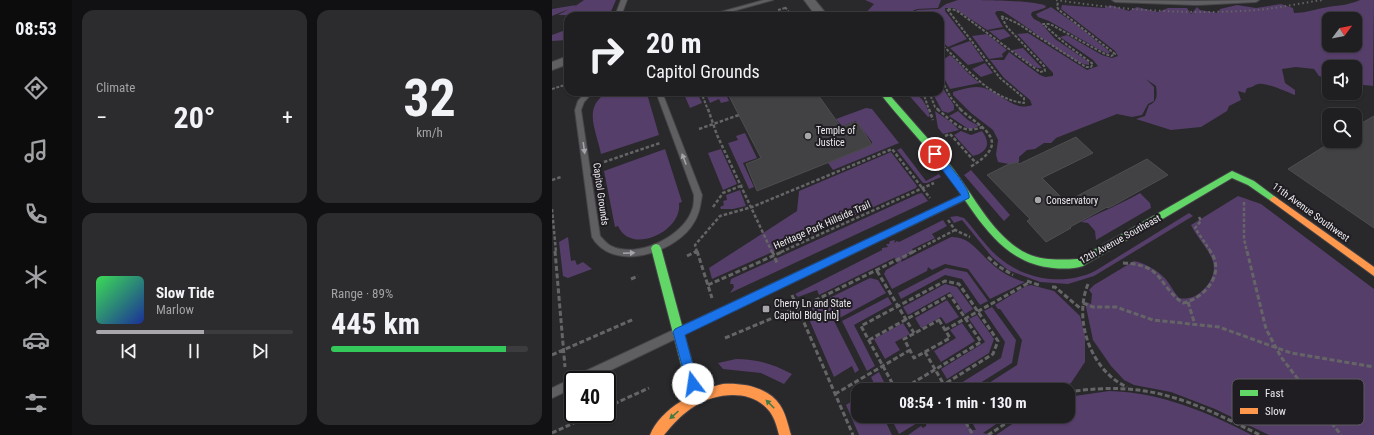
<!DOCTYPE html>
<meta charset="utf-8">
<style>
:root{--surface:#1f1e20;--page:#2c2b2d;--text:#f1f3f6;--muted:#a1a2a5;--line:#3c3c3e;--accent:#a8a6aa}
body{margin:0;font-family:"Roboto Condensed",sans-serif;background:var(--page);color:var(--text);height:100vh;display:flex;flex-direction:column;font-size:15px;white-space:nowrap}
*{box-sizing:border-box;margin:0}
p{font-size:13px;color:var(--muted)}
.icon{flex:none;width:22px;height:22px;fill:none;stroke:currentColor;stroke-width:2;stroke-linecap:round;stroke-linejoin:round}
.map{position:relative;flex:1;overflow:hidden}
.details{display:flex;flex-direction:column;gap:10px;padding:10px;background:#111012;width:480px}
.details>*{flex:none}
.top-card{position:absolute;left:12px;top:12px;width:380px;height:84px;border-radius:12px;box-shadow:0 1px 3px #0004,0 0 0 1px var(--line);background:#1f1e20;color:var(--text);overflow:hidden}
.needle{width:26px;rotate:58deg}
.fabs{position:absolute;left:770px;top:12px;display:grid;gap:8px}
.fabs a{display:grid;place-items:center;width:40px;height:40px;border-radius:8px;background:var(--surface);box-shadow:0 1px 3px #0004,0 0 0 1px var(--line);font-size:20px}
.speed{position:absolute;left:12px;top:371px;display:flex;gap:8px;font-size:20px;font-weight:700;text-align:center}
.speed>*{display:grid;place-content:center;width:52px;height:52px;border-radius:50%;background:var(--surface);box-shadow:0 1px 3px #0004,0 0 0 1px var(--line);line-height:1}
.speed .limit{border:2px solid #111;border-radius:6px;background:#fff;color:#111}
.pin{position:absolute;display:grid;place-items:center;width:34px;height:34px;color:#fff;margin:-17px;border:2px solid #fff;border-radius:50%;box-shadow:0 1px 4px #0007}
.me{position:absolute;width:44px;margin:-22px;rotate:346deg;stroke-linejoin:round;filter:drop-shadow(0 0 3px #0008)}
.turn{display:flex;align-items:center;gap:14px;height:84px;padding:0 16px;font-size:18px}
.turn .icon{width:52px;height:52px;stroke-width:2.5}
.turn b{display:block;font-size:28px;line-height:34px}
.big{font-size:30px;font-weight:700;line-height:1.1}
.details .tile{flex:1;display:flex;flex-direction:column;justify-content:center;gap:6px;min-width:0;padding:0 14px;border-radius:12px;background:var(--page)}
.details .dial{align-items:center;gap:0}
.dial b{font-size:52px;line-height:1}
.song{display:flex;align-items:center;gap:12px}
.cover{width:48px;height:48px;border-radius:6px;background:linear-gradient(135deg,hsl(130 70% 55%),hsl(230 70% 35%))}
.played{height:4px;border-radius:2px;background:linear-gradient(90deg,var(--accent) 55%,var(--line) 55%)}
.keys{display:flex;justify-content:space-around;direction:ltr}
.heat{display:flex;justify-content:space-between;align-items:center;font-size:22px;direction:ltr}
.charge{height:6px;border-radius:3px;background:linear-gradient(90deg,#34c759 89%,var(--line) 0)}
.details .tiles{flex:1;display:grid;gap:10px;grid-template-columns:repeat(2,1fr)}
.trip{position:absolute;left:299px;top:383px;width:224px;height:40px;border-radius:12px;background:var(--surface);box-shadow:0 1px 3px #0004,0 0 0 1px var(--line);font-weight:700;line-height:40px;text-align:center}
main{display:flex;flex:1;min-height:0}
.tab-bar{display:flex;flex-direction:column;width:72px;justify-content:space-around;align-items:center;background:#0c0c0d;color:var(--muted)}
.tab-bar .icon{width:28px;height:28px}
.tab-bar .active{color:var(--accent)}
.tab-bar b{font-size:18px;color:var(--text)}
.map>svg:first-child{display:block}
.green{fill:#553e69;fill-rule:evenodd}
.building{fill:#424143;stroke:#4e4d4f}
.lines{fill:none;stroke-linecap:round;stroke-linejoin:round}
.lane-casing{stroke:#464448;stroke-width:2}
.street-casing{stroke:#464448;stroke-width:2}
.fast-casing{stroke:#464448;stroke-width:2}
.slow-casing{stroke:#464448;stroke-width:2}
.path-far2{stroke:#656567;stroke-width:2;stroke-dasharray:3 1.5;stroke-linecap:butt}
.path-far1{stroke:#656567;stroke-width:2.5;stroke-dasharray:3.5 2;stroke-linecap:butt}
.path{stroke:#656567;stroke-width:3;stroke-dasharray:5 2.5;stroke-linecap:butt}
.lane{fill:#5f5e61;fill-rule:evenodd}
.street{fill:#5f5e61;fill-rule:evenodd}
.fast{fill:#63d668;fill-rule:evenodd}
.slow{fill:#ff974d;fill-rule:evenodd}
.rail{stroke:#646466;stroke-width:2;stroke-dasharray:1.5 3;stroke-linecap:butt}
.oneway{fill:#a6a4a8}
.oneway2{fill:#427a45}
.route{fill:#1a73e8;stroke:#114b97}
.poi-dot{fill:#a8a6aa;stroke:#201d22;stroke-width:1.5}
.labels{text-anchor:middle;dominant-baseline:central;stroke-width:4;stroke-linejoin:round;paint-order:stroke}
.poi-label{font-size:10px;fill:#eceaee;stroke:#201d22;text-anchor:start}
.street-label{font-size:10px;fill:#eceaee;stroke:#201d22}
.key{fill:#201d22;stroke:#5d5a5f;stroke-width:1}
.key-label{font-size:11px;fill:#eceaee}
</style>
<main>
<nav class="tab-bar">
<b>08:53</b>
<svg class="icon active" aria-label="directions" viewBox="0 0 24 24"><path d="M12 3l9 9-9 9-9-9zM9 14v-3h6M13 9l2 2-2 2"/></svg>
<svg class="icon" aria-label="music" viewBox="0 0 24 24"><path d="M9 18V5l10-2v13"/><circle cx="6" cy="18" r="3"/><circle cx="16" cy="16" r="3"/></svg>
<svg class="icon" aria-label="phone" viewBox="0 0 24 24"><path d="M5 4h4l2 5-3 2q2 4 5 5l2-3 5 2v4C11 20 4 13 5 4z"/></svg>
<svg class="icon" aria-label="climate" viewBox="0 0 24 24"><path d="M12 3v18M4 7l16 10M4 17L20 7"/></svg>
<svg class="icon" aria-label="car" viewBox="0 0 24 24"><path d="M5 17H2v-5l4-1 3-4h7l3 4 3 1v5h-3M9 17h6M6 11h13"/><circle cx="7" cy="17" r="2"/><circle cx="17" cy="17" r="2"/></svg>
<svg class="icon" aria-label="filters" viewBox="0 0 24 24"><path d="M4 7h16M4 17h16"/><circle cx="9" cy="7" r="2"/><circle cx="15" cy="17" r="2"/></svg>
</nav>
<section class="details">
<div class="tiles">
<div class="tile"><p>Climate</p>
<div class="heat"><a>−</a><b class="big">20°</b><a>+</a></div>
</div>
<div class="tile dial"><b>32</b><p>km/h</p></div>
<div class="tile">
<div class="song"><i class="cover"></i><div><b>Slow Tide</b><p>Marlow</p></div></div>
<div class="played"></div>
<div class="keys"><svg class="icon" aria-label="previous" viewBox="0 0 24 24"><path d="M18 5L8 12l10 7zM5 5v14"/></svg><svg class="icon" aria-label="pause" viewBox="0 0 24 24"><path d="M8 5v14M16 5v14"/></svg><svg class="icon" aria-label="next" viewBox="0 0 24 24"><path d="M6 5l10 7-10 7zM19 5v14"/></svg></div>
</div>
<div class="tile"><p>Range · 89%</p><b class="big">445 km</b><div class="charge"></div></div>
</div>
</section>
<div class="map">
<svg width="822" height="435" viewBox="0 0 822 435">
<rect width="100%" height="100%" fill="#29282b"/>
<path class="green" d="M32,0H64L57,16L6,15L17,9L0,16V9L24,5L22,7Z
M313,0H389L386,8L365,9L349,16H311L322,4Z
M406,0C424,0 483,0 494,6L493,8L480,12L479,15L482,19L488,22L503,39L537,62V65C525,67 466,19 450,11H445L443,13L451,27L435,30L402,8H393V11L415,39L396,47L388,40V16H358L365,10L387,9L394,4Z
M808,0H822L821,86L803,84V67H777V79L767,76L762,69L744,67L730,69L733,83L743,90V95C735,92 714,82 706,84C702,85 700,88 695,88L693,93L686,91L689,100L677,106L675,111L649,127L619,130L584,119L593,116L597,105C606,102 605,94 604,86L594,79L602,87V101L596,104L590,115L580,117L565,114L504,138L499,143H492L483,149L475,150L467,157V162L462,165L446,162L444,155L446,140L441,130L419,113L401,95V92C411,89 422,85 432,88C448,92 462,112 480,105L478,100L452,78L438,60H452L457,52L488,75L493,77L501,76V73L465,34L476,33L535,70L546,66L541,60L508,37L515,35L550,55L560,58L566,56L563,51L509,9L510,5L553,8L558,5L577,11L585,7L606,12L616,8H635L639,14L645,7L648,10L666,13L668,9L685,5L704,8L729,4L741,8L742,13C753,13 760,10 771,8C784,5 795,6 808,0ZM777,19H803V45H777Z
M499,7L525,25L558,52L556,54L548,50L497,21L486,17L484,14Z
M16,29V40L0,41V35Z
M452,29L459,36L448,40L437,31Z
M435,34L455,50L450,54L451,57L437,59L420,36Z
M418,41L432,61L416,65L398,48Z
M471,48L490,68C482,70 467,55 460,50Z
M398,55C409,64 416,75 428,83L398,89L388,71V62Z
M433,63L441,73L429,77L420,69Z
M388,84L402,105V110L396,113L390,111L380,92H388Z
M56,92L95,94L107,135L49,154C44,129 30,107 56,92Z
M131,92H145L150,103L138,108Z
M153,92H173L177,101L169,103L167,99L158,103Z
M354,92C369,92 374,104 378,116L376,117Z
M314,108L320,109L347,143L281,170L276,163L320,145V142L304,121L290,126L284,119Z
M383,111C393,118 399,121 407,130L391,134L386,128Z
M406,111L416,120L427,126L418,130L397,116Z
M409,131L419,135L430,131C439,143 436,152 421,156L402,135Z
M193,133L205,158L191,163L202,187L197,189L176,143L186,140L184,136Z
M349,148L374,181L387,174L389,177L375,183H371L345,150Z
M113,149L130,202L127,203C131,231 79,256 66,226L63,227L52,171Z
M169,149L185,184L171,190L156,153Z
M339,152L365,186L364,188L160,279L157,268L245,211L247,191Z
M419,170L458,215L452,221L412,175Z
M188,190L194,206L181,209H169L168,207L172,205L171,201L175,200L174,195Z
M370,193L376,201L178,293L182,287L181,284H178L179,279L366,194Z
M588,193L598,203L599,208L544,240L543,231L536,223L529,222C549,212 569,204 588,193Z
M686,196L709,204L822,289V435H717L663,409L619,392L582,385L572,380L559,366L541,340L534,307V302L539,304L540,294L537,290L542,285L582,261C594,263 610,273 616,282C620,288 623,293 627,298C638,300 645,296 652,289C676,263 650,248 639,225Z
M637,213L641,216L542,276L516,284L488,282L456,270L440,257L410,220L402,223L398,217L405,216L412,218C423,230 432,244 444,255C470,279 511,287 543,271Z
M391,220L395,226L380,234L383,238L360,249L361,251L358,252L361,254H355L358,256L353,255L355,258L350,259L349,262L399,237C418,236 427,253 440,264C449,272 461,279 473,282L438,299L416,269L393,264L380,270L376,267L375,271L340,289L332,274L334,270L348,262L345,263L344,259L342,258L267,295L265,290L246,297L243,294L330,250V248L336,247L334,244H337L338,241L343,240L342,243L345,241L347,242Z
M16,237L19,261L23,260L25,265L31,262L40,269L16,278L11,276L7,242Z
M394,268L415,272L436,301L428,305L410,279L393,275L349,299L346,293Z
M318,278L326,280L334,293L282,321L307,370L303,373L300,366L282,377L253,310Z
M393,284L405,287L421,309L413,314L398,292L356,315L351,307Z
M479,285L502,291L528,316L533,336V362L519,383L508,390H426L465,365L470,340L448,309H446L443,305L474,286Z
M336,297L340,304L302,325L323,366L315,371L290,321Z
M395,300L407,317L394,324L389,317L369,328L363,318Z
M440,307L464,340L460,363L417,390H402L401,388L449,358L453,342L432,311Z
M425,315L442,339L437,353L395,379L389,369L433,342L417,319Z
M351,323L358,334L343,342L348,350L333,359L322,339Z
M410,323L423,341L389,362L382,351L404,338L398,330Z
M184,359C205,359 221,364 240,374L232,384L209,373L171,369L166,363Z
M327,372L336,390H325L319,377Z
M557,391C608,392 655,412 700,435H444L472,416H516V397Z
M306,397V416H331L340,435H307L294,405Z
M338,416H349L351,420C363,413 373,416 385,421L392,416L413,422L420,430H424L417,416H456L431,433L442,435H356L369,426L371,428L374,426L375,417L347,434Z"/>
<path class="building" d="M175,92H264L289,127L303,122L306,123L320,145L205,191L194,164L209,158Z
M822,116V228L736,169L781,141H803V127Z
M524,137L541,153L490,178L514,202L595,159L616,175L562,205L556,208L555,207L518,227L519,228L494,242L475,221L478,219L435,175L457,164L465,162L467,164Z"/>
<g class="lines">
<defs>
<path id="lane" d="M69,0H75L69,16H63Z
M212,0H221L163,16H154Z
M560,0L645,1L707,0L704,2L645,5L563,2Z
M34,92H41L32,102L29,110L48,236C51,239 55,244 59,246C85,259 131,237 140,210C142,206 142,200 142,195L104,92H110L150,195C148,208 147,216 139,227C119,254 60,272 40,237L23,110L26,101Z
M414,193L418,196L417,198L38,380H21V388L0,398V388L21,378L23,379V376Z"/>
<path id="street" d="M252,0H263L276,16H264Z
M16,56V64L0,70V62Z"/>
<path id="fast" d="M327,92H335C357,118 381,143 402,170C423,198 440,233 470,251C487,261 507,260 526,259L680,171L702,181L726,199L722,202L719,201L696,185L680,178L531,266C522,269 511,269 501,268C443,263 420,205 388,165C369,140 346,117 327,92Z
M104,244L107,245L109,248L150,399L148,403L144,405L140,403L138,399L99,248L101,245Z"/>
<path id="slow" d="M722,196L822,267V276L719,201L718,199Z
M171,384C191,383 216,387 228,405C234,414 236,425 239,435H227C225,427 223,419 218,412C201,389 165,392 143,406C131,413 121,424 112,435H98C109,408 144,390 171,384Z"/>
</defs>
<use href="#lane" class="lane-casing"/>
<use href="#street" class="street-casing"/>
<use href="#fast" class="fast-casing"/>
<use href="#slow" class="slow-casing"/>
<path class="path-far2" d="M233,7L240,16
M226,10L233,8
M388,43C412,65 437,99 472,103V98L448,78L395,9L404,10L488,72L493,71L492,66L455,27L449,16L465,23L534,67H539L541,64L515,45L491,24H498L553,54L559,56L563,54L507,10L505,7L506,2
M388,77L399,98L409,110
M0,89L16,84
M149,92L156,110
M371,92L377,110
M377,92L383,107L387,110"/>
<path class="path-far1" d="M156,109L165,135L220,252
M377,109L381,120
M385,109C402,122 409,135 431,127
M408,109C430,129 462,141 418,167
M147,129L187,115
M393,136L398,134L424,163
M52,162L108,143
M0,180L9,177
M692,202V239L695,252
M161,207L171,193L191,185
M0,209L4,252
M647,217L649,221L643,228L659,252
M396,220L403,230L418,237
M143,252L145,251
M145,252L143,245L168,216L200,207L340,149L378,198
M229,252L382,183
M361,252L403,230"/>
<path class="path" d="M3,251L13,367
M145,251L160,298
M220,251L225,263
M695,251L714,329L729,357L789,435
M135,256L145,251
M436,257L446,266L461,275
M571,263C613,265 605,285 631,303C654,298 674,272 658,251
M325,271L362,333
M79,279L86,276
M475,281L487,285
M536,284C521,320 539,371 575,387
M156,285L232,251
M500,287H503L529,309
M240,295L301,435
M636,302L643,325
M531,303L541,307H564L601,320L667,327L739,353L822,367
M387,320L398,338L362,358L352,339Z
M393,330L478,282
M173,338L266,299L363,251
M317,340L398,295L429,342L349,390
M373,352L395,390
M0,355L82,319
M344,390L309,326L393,281L407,284L446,341L441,354L383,390
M516,392C597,380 637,400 708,435
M283,394L358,350
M55,407L97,388
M410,416L421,435
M0,433L41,414
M436,435L465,416"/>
<use href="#lane" class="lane"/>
<use href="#street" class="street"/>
<use href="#fast" class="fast"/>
<use href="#slow" class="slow"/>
<path class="rail" d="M504,0C570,10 638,15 705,10C727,8 749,3 771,0"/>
</g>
<defs><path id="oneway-solid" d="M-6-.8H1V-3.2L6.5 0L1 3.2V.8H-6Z"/></defs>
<g class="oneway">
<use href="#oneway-solid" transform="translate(32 148) rotate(82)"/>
<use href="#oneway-solid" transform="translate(132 159) rotate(-111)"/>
<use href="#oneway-solid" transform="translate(77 253) rotate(-2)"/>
</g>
<g class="oneway2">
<use href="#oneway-solid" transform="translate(218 404) rotate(-135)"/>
<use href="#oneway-solid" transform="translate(122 415) rotate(138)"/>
</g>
<path class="route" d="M383,151L386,152C392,159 420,190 417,198L133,335L146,384L145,388L141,389L136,388L121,332L123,329L409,195L380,156L379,154Z"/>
<g class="poi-dot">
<circle cx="256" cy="136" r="4"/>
<circle cx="486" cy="200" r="4"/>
<rect x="210" y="305" width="8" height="8" rx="2"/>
</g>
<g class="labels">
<g class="poi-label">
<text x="264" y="130">Temple of<tspan x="264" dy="12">Justice</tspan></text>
<text x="494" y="200">Conservatory</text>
<text x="222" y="303">Cherry Ln and State<tspan x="222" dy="12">Capitol Bldg [nb]</tspan></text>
</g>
<g class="street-label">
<text transform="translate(49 194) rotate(82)">Capitol Grounds</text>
<text transform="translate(759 212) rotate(36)">11th Avenue Southwest</text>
<text transform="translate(270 225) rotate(-24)">Heritage Park Hillside Trail</text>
<text transform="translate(568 239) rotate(-29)">12th Avenue Southeast</text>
</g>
</g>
<rect x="680" y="379" width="132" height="46" rx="6" class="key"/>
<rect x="688" y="390" width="18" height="6" fill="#63d668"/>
<rect x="688" y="408" width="18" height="6" fill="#ff974d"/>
<g class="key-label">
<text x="713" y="397">Fast</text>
<text x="713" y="415">Slow</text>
</g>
</svg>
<div class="fabs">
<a><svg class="needle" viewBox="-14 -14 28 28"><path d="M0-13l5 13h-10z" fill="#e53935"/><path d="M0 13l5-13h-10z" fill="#a1a2a5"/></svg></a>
<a><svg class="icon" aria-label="sound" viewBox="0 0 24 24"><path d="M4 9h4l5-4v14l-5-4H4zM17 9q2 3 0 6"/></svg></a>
<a><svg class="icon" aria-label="search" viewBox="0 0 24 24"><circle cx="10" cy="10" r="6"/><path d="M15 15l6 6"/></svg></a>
</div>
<div class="speed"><div class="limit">40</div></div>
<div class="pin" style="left:383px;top:154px;background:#d93025"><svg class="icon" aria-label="arrive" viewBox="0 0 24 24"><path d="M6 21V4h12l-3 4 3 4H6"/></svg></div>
<svg class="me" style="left:141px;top:384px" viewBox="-20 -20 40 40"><circle r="19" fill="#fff"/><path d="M0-13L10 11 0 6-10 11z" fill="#1a73e8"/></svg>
<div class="trip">08:54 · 1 min · 130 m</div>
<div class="top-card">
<div class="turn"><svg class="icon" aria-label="right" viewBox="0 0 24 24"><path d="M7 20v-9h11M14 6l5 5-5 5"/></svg><div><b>20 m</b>Capitol Grounds</div></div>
</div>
</div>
</main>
